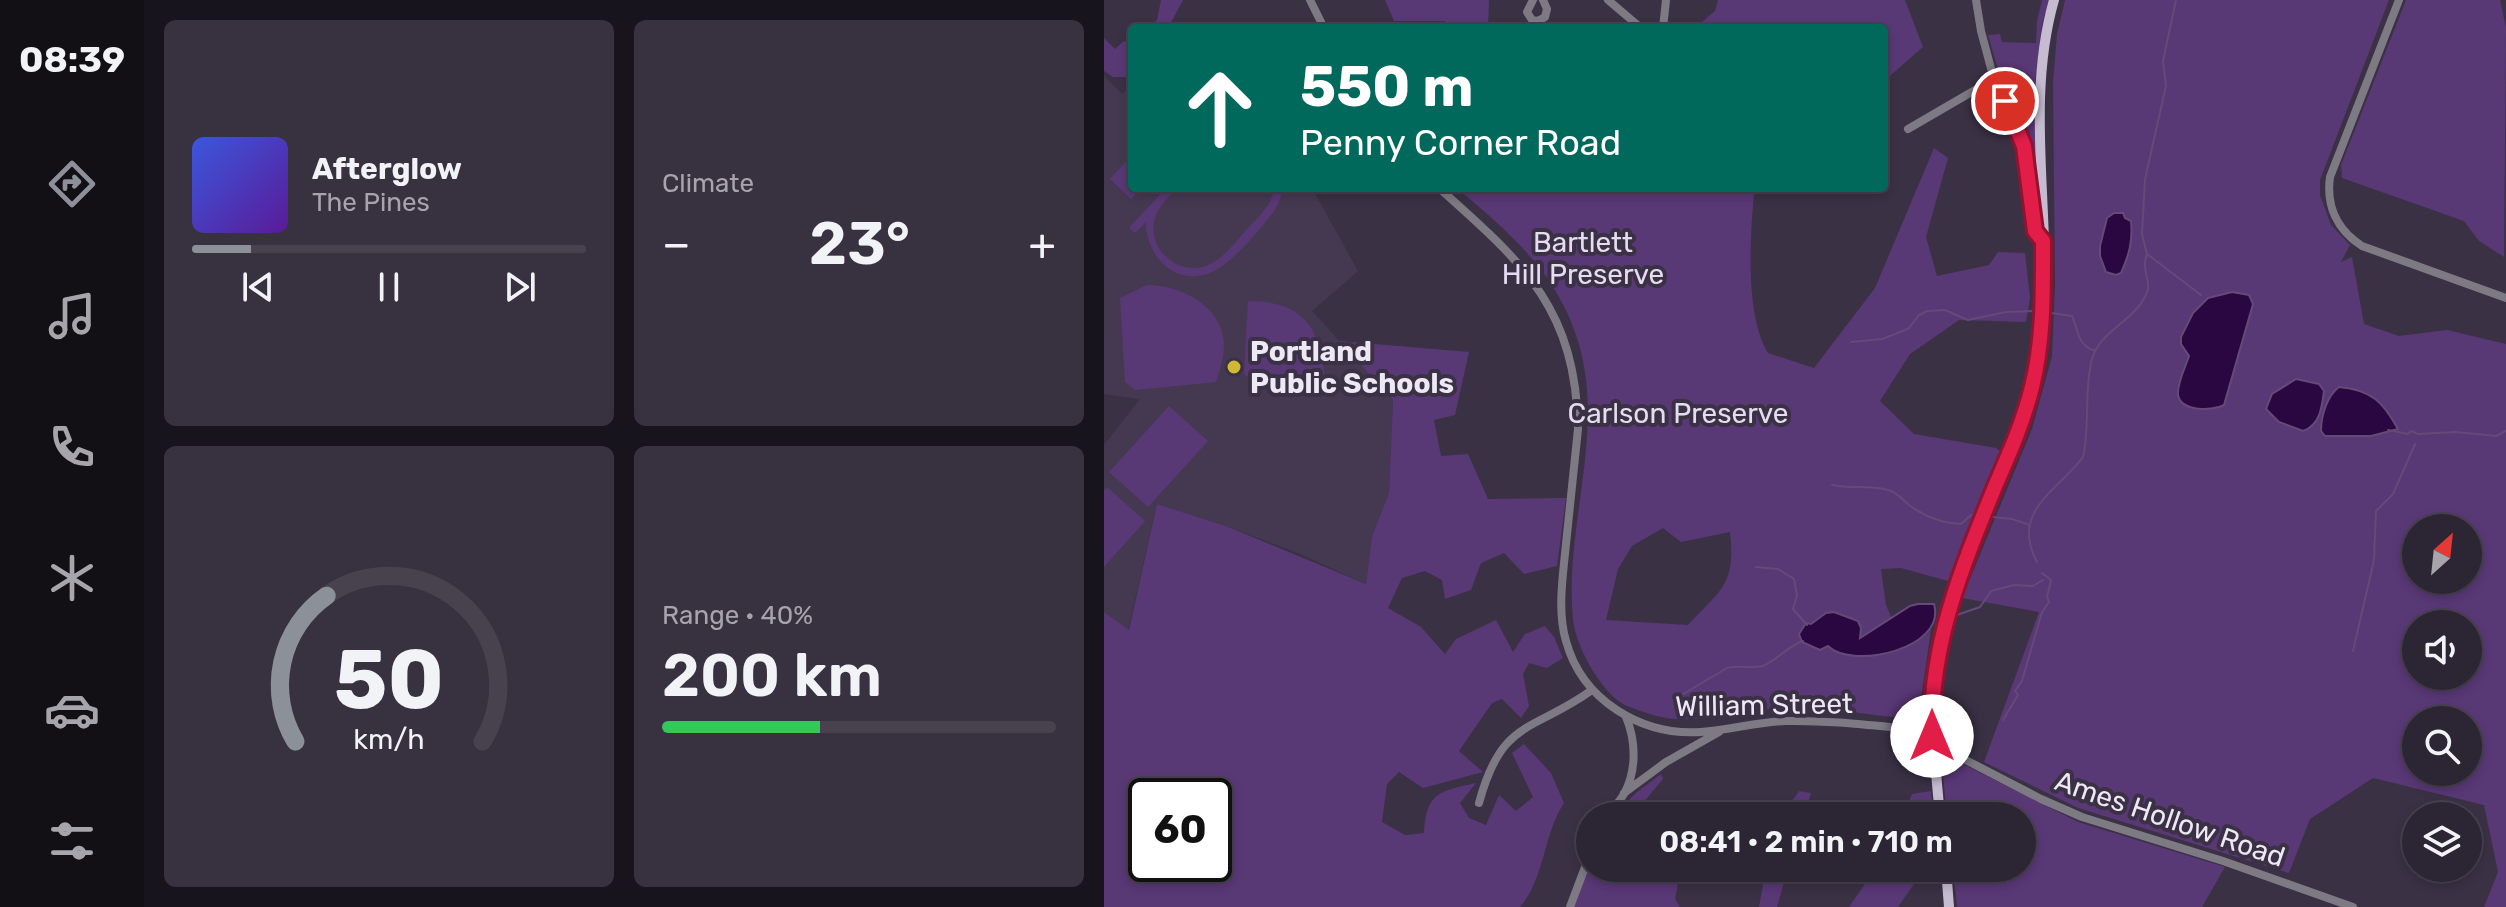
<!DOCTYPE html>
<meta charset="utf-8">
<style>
:root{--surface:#2c2534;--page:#383140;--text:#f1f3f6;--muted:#a6a5ac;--line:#48424f;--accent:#8c9099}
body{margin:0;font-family:Rubik,sans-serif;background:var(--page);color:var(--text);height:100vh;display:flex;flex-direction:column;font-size:30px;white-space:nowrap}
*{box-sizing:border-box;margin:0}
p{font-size:26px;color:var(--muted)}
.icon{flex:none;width:44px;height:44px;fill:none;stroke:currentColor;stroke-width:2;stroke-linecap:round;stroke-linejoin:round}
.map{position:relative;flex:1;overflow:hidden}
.sheet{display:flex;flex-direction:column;gap:20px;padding:20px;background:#18141d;width:960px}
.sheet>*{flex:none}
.top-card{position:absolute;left:24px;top:24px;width:760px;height:168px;border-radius:8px;box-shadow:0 4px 12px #0003,0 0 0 2px var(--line);background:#00695c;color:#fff;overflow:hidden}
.needle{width:52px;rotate:27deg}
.tools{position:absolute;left:1298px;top:514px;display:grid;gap:16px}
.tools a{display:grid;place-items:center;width:80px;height:80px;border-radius:50%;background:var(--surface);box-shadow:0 4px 12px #0003,0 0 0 2px var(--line);font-size:40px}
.speed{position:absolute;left:24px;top:778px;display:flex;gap:16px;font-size:40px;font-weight:700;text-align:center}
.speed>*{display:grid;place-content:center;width:104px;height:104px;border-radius:50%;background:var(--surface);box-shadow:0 4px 12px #0003,0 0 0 2px var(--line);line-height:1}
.speed .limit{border:4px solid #111;border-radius:12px;background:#fff;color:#111}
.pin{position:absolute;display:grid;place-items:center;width:68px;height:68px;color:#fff;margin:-34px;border:4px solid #fff;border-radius:50%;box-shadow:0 2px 8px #0007}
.me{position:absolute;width:88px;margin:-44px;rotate:0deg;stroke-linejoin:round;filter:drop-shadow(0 0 6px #0008)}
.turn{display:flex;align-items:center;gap:28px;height:168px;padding:0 40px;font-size:36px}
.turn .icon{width:104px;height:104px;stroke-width:2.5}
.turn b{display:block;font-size:56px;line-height:68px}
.big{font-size:60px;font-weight:600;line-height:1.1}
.sheet .card{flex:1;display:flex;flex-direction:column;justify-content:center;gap:12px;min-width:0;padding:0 28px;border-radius:12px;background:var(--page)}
.sheet .dial{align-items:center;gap:0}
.dial svg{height:208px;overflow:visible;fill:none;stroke:var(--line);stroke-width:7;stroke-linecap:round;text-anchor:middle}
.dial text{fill:var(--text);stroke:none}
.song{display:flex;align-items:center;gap:24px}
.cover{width:96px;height:96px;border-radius:12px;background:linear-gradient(135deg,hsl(230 70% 55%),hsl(270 70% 35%))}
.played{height:8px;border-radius:4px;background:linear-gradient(90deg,var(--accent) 15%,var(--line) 15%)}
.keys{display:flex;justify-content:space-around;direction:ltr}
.heat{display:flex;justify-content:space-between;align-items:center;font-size:44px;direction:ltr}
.charge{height:12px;border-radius:6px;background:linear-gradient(90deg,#34c759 40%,var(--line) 0)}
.sheet .tiles{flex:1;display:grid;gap:20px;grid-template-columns:repeat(2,1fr)}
.trip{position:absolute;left:472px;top:802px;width:460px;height:80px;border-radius:40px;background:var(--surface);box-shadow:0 4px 12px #0003,0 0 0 2px var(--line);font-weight:600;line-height:80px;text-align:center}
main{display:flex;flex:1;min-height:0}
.tab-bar{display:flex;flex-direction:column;width:144px;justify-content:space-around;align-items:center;background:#120f15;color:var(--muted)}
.tab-bar .icon{width:56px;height:56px}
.tab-bar .current{color:var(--accent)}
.tab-bar b{font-size:36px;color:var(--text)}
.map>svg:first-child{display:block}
.built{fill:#453952}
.green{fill:#593876;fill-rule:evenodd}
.water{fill:#2a0741;stroke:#654a77;stroke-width:2}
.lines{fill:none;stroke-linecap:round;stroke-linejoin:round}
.stream{stroke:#654a77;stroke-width:2}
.minor{stroke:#7e7a84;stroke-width:8}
.major{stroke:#c6bcd1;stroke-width:10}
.route-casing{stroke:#92132f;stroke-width:20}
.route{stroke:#e11d48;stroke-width:14}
.poi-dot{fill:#d1b736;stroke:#3b3145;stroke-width:3}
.labels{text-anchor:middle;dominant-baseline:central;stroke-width:8;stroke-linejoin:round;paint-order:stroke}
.park-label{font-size:28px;fill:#e6dcf2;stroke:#3b3145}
.poi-label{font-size:28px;font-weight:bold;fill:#eee7f4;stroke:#3b3145;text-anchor:start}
.street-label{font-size:28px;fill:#eee7f4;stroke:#3b3145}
</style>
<main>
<nav class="tab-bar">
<b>08:39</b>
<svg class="icon current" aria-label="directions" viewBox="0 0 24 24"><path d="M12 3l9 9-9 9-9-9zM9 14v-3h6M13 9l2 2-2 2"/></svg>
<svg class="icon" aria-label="music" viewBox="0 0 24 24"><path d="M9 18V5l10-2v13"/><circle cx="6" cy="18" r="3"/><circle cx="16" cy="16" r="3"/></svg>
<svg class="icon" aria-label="phone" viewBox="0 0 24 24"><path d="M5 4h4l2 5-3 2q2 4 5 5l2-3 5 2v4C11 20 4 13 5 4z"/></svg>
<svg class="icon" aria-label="climate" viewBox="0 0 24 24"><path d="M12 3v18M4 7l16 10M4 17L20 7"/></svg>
<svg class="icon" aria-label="car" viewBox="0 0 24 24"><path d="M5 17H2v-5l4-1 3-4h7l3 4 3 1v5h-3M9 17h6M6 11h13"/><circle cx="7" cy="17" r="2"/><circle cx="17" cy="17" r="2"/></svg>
<svg class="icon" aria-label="filters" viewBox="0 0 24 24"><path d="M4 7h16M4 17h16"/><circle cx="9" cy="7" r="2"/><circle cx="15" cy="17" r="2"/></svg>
</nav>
<section class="sheet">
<div class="tiles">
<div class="card">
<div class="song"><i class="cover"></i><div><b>Afterglow</b><p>The Pines</p></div></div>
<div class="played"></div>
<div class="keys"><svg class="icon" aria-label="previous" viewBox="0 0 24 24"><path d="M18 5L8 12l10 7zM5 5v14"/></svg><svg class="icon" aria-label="pause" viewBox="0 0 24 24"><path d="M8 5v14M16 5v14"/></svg><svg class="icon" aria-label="next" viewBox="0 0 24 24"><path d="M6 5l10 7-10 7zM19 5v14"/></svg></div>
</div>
<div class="card"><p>Climate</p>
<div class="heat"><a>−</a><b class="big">23°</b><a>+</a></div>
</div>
<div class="card dial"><svg viewBox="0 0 100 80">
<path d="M14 69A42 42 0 1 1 86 69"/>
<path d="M14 69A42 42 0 0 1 26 13" stroke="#8c9099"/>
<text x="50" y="56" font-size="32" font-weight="700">50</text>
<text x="50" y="72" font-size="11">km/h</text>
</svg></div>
<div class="card"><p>Range · 40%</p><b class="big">200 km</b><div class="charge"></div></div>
</div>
</section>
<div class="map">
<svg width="1402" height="907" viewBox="0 0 1402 907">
<rect width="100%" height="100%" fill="#3b3145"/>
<path class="built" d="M0,76L18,94L28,85V188H208L254,271L208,311L289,400L285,493L268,536L262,584L194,553L122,526L53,504L24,631L0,612V445L36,399L0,394Z"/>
<path class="green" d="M57,0H79L64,28H44L53,20Z
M281,0H385L384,28H343L341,21H290Z
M614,0H801L819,47L780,81V28H599L598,22L611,11Z
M938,0H945L938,24L930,89L932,166L929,175L922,137L898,83L884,35L896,34L898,42L932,43L933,21Z
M961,0H1285L1216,180V195L1227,225L1246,245L1237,262L1248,257L1260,324L1295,336L1343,330L1402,344V907H1380L1394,872L1380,805L1269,778L1206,819L1185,873L974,808L880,762L935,612L858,598L928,429L948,356L951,284L949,83L953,34ZM1312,528H1364V580H1312ZM1312,624H1364V676H1312ZM1312,720H1364V772H1312Z
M1302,0H1396L1402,28L1400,257L1375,241L1360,221L1238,178L1237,165Z
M0,38L11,49L20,41L28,43V77H9L0,71Z
M830,148L844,158L822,237L833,276L885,265L894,252L921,253L926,298L922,322L855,320L806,354L776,401L810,434L892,448L899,453L844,581L797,568L777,569L782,605L788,619L755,639L754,621L730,612L707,624L729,651L822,635L827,629L814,720C773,716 721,707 681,708C647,709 606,721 573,719C558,719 539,712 526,707C500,699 471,646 469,619C460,529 500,438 476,348C456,275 408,235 353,188H657L650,194C646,237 641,315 664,353L710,368L771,288ZM559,528L577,542L626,532C632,585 617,589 584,625L502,620L514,569L528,546Z
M28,155V188H38L27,199L6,179Z
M62,188H73C65,197 55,205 51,218C42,248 73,276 102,266C119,260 132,241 144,228C155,216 167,206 171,188H179C177,196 175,204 170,211C158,228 126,265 108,272C71,288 42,256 42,222L31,233L25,228Z
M43,285C77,285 119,306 120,345C120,358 116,370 112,382L31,390L21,382L16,298Z
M144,301C200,301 216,327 221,380H147L140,374Z
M235,341L365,352L351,415L330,420L337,456L364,454L384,499L462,498L453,566L420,574L400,553L377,563L367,590L341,599L338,580L321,571L298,578L284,608L317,627L341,654L352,639L392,620L409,652L421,634L441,626L450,637L459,658L443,668L425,663L419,674L425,706L417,718L398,699L388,703L355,751L379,772L319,788L295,772L283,784L278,822L301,835L320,833C322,792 336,791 372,783L356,803L365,818L382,825L395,795L412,811L429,797L408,753L420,744L447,773L460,803C439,835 441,878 416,907H0V612L25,630L53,504L122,526L262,584L268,536L285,493L289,400ZM42,796H110V864H42Z
M65,406L104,441L44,507L5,472Z
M3,487L41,521L0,567V490Z
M843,761H853L974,822L1121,867L1098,907H853L849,868H918V816H843L838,765Z
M557,774L559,779L528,816H509L533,792Z
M695,791L707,793L700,816H644L659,803C677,807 685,808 695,791Z
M827,791L830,816H799L808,794Z
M486,863V868H577L571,899L576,907H469Z
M636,868H684L673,907H655L659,885Z
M772,868H821L794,907H745Z"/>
<path class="water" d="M1010,213H1019L1021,218L1027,221C1029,241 1025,255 1017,273L1012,275L1002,272L996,256V246L1003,218Z
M1128,292L1145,295L1149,304L1120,405C1109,411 1077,412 1074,395C1073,383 1081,368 1085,356L1077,344V337L1089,313L1104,298Z
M1192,379L1215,384L1220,391C1218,407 1216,425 1199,431L1175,422L1162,409L1168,394Z
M1235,387C1268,390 1279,402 1294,429L1267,436H1221L1217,431C1217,416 1223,396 1235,387Z
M814,604H830C843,649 748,670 724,646L716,650L698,642L695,634L702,623L707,624L722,613L730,612L754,621L757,628L756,638L806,606Z"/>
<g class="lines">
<path class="stream" d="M1072,0L1059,61L1062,86L1041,179L1038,234L1043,254L1097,295
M947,313L968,316C975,331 972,344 991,351
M747,342L778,339L799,331L805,328L815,315L823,311L841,310L864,320L902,312L930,311
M1284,430L1304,434L1307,431L1314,434L1352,432L1392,436L1402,431
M728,485C746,489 766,485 784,490C793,492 798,499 805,505C821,517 837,523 857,524L867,515H874
M889,517L908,519L926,525
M933,562C906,511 953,492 979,457C986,429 980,387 988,359C997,330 1029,322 1042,295C1049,282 1036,270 1043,254
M652,567L674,569L690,579L693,595L689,609L703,625
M850,616L876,607L887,591L910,585L929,586L939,580
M1249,651L1270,560L1272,511L1289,494L1311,444
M569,700L623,668C635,665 647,669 658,666C673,661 683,646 699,641
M899,720L914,695L911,691L918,681L938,612L945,602L943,597L947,580L938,573"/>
<path class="minor" d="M206,0L220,28
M429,0L423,12L428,20L434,21L441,17L443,9L439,0
M504,0L537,28
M872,0L877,31L889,76L920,146L931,231L939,241
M1295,0L1226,177C1222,206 1233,230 1258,246L1402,298
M559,28L562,0
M804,129L890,79
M335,188C419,263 472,308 474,429C470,467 466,505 462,544C459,575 453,611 462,641C478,700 537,736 597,732C625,730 653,722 682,721C731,720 779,727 828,731
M829,743L937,799L978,817L1119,861L1249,907
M520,793L562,762L615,732
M375,803C398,718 428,733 488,690
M505,816C509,808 515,802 520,794C533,770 532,741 522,717
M466,907L486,854"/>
<path class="major" d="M836,816C830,753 823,692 838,630C862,532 922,445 936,344C952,231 918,112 950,0
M842,868L845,907"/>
</g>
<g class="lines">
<defs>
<path id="route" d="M828,736C825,646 858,567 892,484C906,452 920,420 928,387C940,338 939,290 939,241L931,231L920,146L901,101"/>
</defs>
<use href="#route" class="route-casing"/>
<use href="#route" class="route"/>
</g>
<circle class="poi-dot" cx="130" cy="367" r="8"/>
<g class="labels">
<g class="park-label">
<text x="479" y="242">Bartlett<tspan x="479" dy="32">Hill Preserve</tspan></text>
<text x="574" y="413">Carlson Preserve</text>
</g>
<g class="poi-label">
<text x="146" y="351">Portland<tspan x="146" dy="32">Public Schools</tspan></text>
</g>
<g class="street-label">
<text transform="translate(660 705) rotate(-1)">William Street</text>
<text transform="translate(1066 819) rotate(19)">Ames Hollow Road</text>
</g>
</g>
</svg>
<div class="tools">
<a><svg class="needle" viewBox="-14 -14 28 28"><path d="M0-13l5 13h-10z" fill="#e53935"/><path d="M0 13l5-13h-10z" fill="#a6a5ac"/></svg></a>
<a><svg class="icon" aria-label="sound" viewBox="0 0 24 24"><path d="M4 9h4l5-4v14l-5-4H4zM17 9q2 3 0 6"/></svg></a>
<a><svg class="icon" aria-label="search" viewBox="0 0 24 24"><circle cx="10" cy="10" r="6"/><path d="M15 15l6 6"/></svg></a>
<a><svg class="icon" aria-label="layers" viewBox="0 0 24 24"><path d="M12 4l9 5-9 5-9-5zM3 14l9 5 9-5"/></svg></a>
</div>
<div class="speed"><div class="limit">60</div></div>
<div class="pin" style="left:901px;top:101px;background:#d93025"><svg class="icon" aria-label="arrive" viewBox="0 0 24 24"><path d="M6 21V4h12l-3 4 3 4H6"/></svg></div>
<svg class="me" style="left:828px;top:736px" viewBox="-20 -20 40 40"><circle r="19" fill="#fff"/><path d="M0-13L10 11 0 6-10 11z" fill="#e11d48"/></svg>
<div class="trip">08:41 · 2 min · 710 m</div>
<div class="top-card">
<div class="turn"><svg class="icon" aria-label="ahead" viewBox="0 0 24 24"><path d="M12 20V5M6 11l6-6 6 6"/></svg><div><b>550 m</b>Penny Corner Road</div></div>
</div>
</div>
</main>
